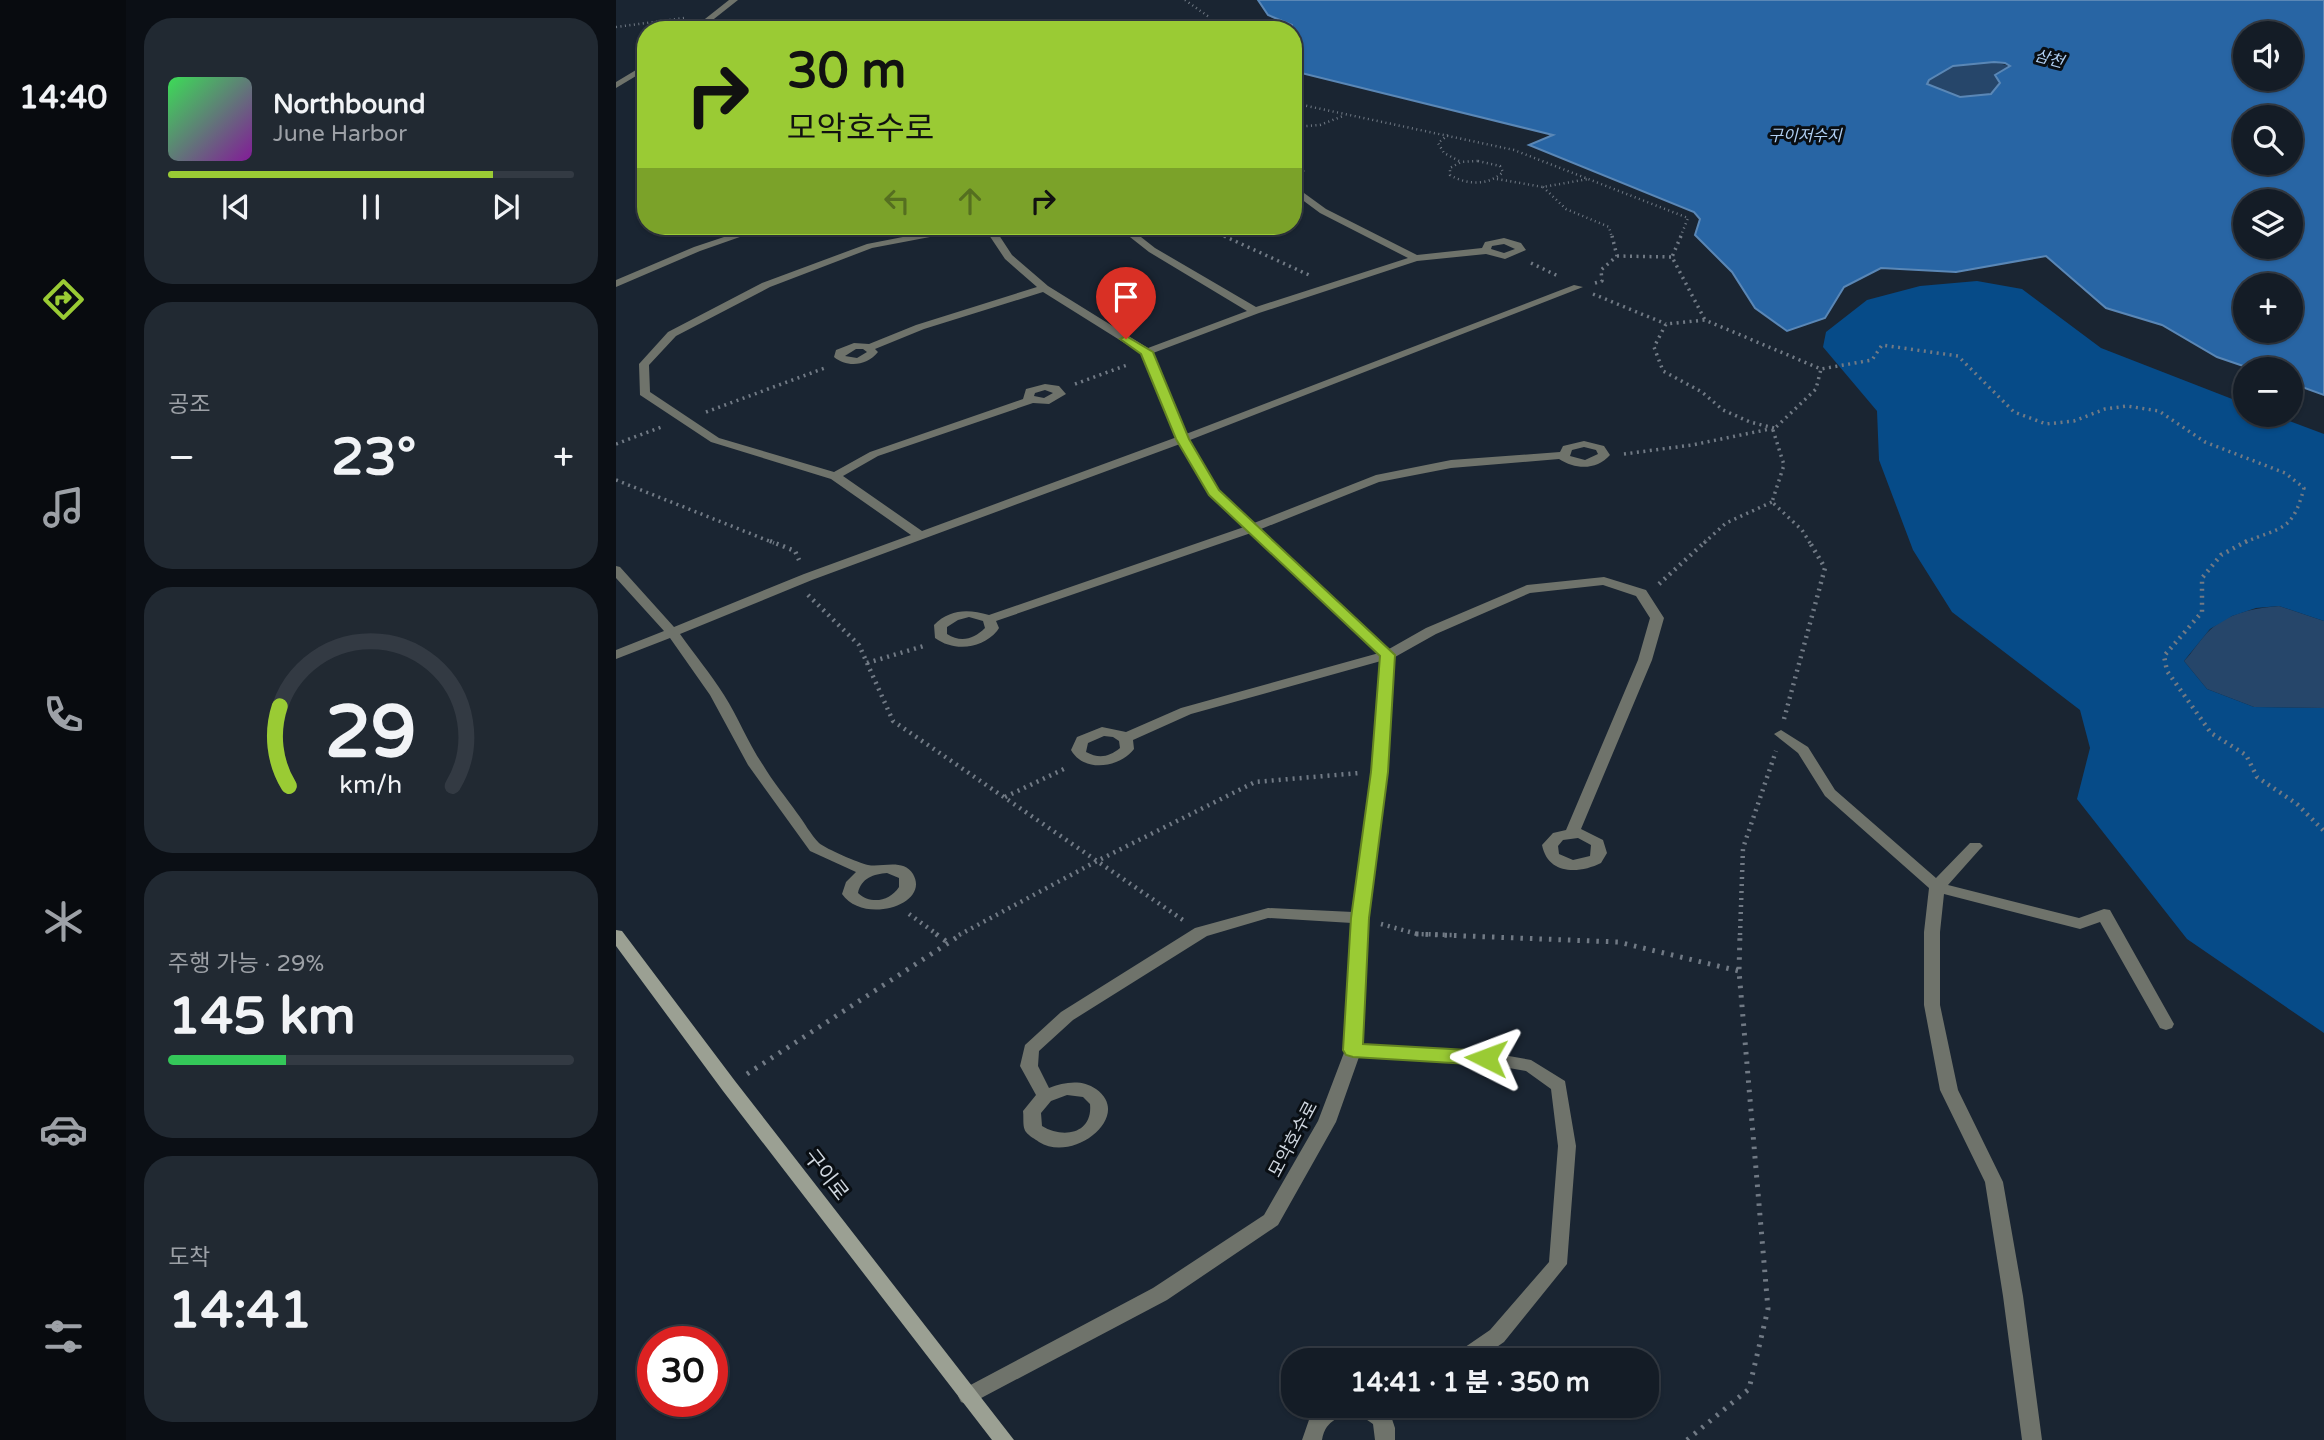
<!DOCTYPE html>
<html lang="ko">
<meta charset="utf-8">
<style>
:root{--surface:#141c26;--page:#212932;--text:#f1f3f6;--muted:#9da1a7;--line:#333a43;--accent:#9acb34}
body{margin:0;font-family:"Varela Round","Noto Sans KR",sans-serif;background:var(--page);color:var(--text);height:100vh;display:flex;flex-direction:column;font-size:26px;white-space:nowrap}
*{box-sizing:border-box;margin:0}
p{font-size:23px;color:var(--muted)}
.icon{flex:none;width:38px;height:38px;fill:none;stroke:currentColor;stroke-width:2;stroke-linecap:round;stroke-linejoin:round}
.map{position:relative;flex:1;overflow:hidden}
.sheet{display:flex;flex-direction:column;gap:18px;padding:18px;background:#0b0f15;width:490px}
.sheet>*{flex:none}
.hud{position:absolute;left:21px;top:21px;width:665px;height:214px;border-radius:28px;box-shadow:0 2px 5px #0004,0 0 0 2px var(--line);background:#9acb34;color:#111;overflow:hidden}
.tools{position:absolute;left:1617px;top:21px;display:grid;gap:14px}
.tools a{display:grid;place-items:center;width:70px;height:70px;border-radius:50%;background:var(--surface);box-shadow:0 2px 5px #0004,0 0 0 2px var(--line);font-size:35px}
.speed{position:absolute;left:21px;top:1326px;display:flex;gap:14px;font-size:35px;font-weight:700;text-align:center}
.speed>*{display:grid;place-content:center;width:91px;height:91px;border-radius:50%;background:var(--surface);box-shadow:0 2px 5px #0004,0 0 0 2px var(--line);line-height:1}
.speed .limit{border:10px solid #d22;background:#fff;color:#111}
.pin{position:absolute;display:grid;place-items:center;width:60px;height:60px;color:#fff;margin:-72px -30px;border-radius:50% 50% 50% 0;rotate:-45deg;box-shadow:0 0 7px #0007}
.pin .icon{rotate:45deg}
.me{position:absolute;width:77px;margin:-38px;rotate:273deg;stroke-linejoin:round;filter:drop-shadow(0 0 5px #0008)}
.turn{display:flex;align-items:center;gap:24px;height:147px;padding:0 35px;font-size:32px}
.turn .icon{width:91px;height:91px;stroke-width:2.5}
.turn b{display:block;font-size:49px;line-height:60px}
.lanes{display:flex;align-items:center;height:66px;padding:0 35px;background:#0003;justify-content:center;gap:35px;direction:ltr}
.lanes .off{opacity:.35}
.big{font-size:52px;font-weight:800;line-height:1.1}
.sheet .widget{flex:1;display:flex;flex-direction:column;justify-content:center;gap:10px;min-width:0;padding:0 24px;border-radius:28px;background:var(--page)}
.sheet .dial{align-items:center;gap:0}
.dial svg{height:182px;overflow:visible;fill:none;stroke:var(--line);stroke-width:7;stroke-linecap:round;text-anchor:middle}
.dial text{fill:var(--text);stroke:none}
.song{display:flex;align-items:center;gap:21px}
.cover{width:84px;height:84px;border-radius:10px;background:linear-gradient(135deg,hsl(130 70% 55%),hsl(290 70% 35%))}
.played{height:7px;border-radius:4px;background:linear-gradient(90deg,var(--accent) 80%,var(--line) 80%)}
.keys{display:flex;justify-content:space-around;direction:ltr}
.heat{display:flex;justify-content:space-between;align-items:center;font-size:38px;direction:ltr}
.charge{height:10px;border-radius:5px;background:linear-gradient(90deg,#34c759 29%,var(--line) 0)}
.trip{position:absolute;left:665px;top:1348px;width:378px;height:70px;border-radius:28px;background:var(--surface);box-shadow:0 2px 5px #0004,0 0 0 2px var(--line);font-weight:800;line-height:70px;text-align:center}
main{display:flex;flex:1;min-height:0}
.dock{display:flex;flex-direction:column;width:126px;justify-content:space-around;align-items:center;background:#080b0f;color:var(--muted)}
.dock .icon{width:49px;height:49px}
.dock .on{color:var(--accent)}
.dock b{font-size:32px;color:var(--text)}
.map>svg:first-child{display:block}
.green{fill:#26466a}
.forest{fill:#064b88}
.water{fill:#2865a4;stroke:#5a87b6;stroke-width:2;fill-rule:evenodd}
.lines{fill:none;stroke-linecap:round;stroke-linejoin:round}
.path-far3{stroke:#717a85;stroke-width:2.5;stroke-dasharray:1 3.5;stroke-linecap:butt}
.path-far2{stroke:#717a85;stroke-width:3.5;stroke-dasharray:2 4.5;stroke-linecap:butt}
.path-far1{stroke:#717a85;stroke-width:4.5;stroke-dasharray:2 5;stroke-linecap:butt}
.path{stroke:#717a85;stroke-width:5;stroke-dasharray:2.5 7;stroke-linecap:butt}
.street{fill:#6f736b;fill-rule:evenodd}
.secondary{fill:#9ba093;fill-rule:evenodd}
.route{fill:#9acb34;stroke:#648422;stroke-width:2}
.labels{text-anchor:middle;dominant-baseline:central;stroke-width:6;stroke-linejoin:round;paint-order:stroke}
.far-water-label{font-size:16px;font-style:italic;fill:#b0cff2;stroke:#090e13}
.street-label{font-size:18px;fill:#cfd6df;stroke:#090e13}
.near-street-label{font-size:21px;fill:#cfd6df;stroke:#090e13}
</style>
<main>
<nav class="dock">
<b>14:40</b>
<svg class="icon on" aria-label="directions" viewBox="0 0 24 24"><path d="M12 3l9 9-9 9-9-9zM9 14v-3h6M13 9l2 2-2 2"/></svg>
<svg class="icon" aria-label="music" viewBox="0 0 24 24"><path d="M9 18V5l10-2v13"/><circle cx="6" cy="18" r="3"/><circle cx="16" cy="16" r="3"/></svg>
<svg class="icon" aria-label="phone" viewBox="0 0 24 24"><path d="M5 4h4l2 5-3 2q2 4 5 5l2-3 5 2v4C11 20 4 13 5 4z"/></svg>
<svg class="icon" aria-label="climate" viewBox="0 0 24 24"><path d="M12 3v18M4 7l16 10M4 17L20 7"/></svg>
<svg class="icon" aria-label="car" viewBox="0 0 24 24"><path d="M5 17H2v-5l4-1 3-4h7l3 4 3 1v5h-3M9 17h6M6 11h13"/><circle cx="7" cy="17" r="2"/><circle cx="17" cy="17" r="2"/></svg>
<svg class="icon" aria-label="filters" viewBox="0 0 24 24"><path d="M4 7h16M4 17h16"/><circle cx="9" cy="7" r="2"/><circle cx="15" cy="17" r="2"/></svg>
</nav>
<section class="sheet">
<div class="widget">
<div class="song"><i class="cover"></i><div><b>Northbound</b><p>June Harbor</p></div></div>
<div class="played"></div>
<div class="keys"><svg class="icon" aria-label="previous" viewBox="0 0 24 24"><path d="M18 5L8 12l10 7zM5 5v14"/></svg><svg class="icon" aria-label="pause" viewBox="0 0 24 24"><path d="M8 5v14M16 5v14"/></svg><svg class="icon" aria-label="next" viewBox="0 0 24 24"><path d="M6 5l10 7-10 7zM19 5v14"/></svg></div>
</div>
<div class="widget"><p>공조</p>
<div class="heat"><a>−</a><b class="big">23°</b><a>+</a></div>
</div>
<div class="widget dial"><svg viewBox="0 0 100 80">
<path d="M14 69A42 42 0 1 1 86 69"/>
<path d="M14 69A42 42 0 0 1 10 34" stroke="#9acb34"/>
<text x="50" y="56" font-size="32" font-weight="700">29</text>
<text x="50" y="72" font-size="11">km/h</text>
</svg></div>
<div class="widget"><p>주행 가능 · 29%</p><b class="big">145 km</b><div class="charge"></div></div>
<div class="widget"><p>도착</p><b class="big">14:41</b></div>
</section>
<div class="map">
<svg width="1708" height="1440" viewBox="0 0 1708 1440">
<rect width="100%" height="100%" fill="#1a2532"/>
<path class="green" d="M1378,62L1394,66L1392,70L1384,72L1382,89C1361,104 1332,96 1311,84L1313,80L1337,66Z
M1663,606L1708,621V708L1638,707L1591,689L1568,661C1577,652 1584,639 1594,630C1612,613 1639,608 1663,606Z"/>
<path class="forest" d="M1361,281L1406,289L1485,348L1629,404V415H1657L1708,434V621L1663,606L1640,608L1616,616L1594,629L1568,661L1591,689L1638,707L1708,708V1033L1571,939L1461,799L1474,748L1464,710L1336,612L1297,550L1263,460L1261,411L1207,347L1210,332L1251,300L1304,286Z"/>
<path class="water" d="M642,0H1708V395L1675,383V369H1636L1601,357L1546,325L1490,308L1430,256L1340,272L1265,268L1228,287L1209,318L1171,331L1139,308L1116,272L1079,235L1084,219L1078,212L913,145L937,135L677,71L676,25L652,15ZM1629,33H1675V79H1629ZM1378,62L1389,63L1394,66L1379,75L1384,83L1375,94L1344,97L1311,84L1313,80L1337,66ZM1629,117H1675V163H1629ZM1629,201H1675V247H1629ZM1629,285H1675V331H1629Z"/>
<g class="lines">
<path class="path-far3" d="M569,0L593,17L594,30
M0,27L68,18
M677,103L898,150L1072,218L1064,238
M677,127L704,125L727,116
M832,135L822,143L828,153L845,162
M862,161L884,166L887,172C872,186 851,185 834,175V168L845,162Z
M881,179L927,187L972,179
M927,187L950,209L993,227L996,238
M595,226L601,233L612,238"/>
<path class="path-far2" d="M608,236L693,275
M1065,236L1056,257L1089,320
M1001,256L1056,257
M915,263L942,276
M979,283L986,281L985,270L1001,256L996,236
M977,294L1050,324
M459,384L514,364
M90,412L209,368
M1158,428L1134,422L1107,410L1086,392L1047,371L1038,347L1050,324L1089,320L1205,369L1256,360L1266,345L1342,356L1398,412L1430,424L1458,421L1489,409L1511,406L1543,411L1589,442L1669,473L1688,488C1676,533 1666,526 1627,543
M0,444L48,426
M1008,454L1076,445L1154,429
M0,480L158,543
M1088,543L1110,523L1156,502
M1194,543L1186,530L1156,502L1168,465L1157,430L1200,389L1205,369"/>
<path class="path-far1" d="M154,541L179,551L183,560
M1631,541L1605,555L1586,578V612L1548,656L1551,671L1595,733L1630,755L1641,777L1681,804L1708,831
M1043,584L1090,541
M192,595L243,645L277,721L567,920
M251,663L311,645
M1168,719L1209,568L1193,541
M389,797L450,768
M293,914L322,935
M765,924L801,934L838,935
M343,935L481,861L639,782L743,773
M1124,935L1127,848L1160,751"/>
<path class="path" d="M320,934L331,942
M800,934L1002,942L1123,971
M131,1074L346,934
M1071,1440L1133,1389L1152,1309L1123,971L1124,934"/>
<path class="street" d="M113,0H122L84,30H75Z
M30,64V70L0,88V82Z
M677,162L689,171L677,179Z
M677,185L710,209L801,255L866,248L869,242L888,238L905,243L910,250L889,259L870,254L801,261L643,313L537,353L570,434L958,285L967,287L574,440L603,490L638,523L760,475L835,460L944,452L947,446L968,441L988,446L994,455C981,470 960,470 943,459L835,468L763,482L645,529L773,649L810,628L911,585L988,577L1030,590L1048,618L1036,660L965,829L987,840L991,853L985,863C963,874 932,875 926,845L937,833L950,830L1022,660L1034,618L1020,596L987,585L914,593L820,634L779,657L770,772L752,918L746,1044L870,1052L915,1060L949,1081L960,1146L951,1264L888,1342L862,1360H836L839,1354L874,1330L933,1262L942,1146L935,1089L910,1071L870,1064L743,1057L720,1122L662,1225L551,1300L352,1405L345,1402L342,1396L345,1390L537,1288L648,1215L702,1121L729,1050L736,923L652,918L591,936L457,1020L423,1051L422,1066L433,1088C448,1082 466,1079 480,1089C518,1116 457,1164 423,1142C419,1139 413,1136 410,1132C406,1127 408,1117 407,1111L420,1095L404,1066L409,1045L445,1012L579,928L652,908L737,912L756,772L765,661L575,714L517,740L518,749C503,768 468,773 455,750L461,737L486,727L510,732L565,708L763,653L635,533L380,621L383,628L381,631C366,649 338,652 319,638L318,625C334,609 352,609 373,615L628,527L594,495L564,444L196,580L64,634C78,654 95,674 108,695C122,717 132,743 147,765C157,782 170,797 181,813C188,822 195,835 203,843C210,849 243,863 252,865C265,868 287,858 297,874C315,905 247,925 226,894L230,882L240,872L194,851L132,765L94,695L54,638L0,659V650L48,631L0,578V566L4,567L58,627L188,574L295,535L215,479L95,442L24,395L23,364L52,332L146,283L251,244L343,226H361L356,229L256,248L154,287L60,336L33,365L34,392L103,438L218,472L254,452L407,399L410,389L429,384L443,386L450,394L433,404L417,403L262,456L227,476L306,531L561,437L526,354L427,292L308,329L259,349L262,352C251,366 231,368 218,357L220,350L238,343L253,344L300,325L421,287L389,259L367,226H377L396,255L432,286L532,348L631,311L533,252L500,226H511L539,248L640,307L792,258L704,213L677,193ZM888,244L899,249L888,253L875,249L876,246ZM240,349H247L251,352L241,358L229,356ZM429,390L437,393L428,398L418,396L419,393ZM968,447L980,450L982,454L969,460L954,456L956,450ZM353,617L367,621L369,628C358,639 345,643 331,634V627L342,620ZM488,736L497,737L503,741L504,748C493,757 483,759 470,752L472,743ZM962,838L975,845L974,856L957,860L943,854L942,846L947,840ZM271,873L283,878V887C274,901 255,905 242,893C245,878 258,874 271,873ZM451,1095L467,1097L474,1104C477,1134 447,1139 426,1126L425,1113L435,1101Z
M141,226H155L84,251L0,287V280L78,247Z
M1165,730L1192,747L1219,790L1320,878L1354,843H1364L1367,846L1364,849L1332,885L1463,918L1488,909L1494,910L1558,1024L1556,1028L1550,1030L1544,1028L1484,922L1464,929L1328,894L1324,932V1005L1342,1090L1387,1182L1407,1296L1426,1440H1406L1387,1296L1369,1182L1324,1090L1308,1005V932L1313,888L1209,796L1182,753L1158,734Z
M704,1405H733C726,1421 710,1417 706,1440H686L694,1417Z
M735,1405H790L787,1411L776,1419L779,1428V1440H759L757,1424L738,1411Z"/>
<path class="secondary" d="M0,930L6,931L119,1081L398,1440H376L107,1091L0,946Z"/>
</g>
<path class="route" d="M510,336L537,352L573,439L603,490L779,655L772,772L753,918L747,1044L870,1051L877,1053L880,1058L877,1063L870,1065L737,1057L730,1055L727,1050L735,918L755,772L764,656L593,495L560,439L525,354L504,339Z"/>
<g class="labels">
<g class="far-water-label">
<text transform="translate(1433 59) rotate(15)">삼천</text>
<text x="1189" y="136">구이저수지</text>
</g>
<g class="street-label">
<text transform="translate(677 1139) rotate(-62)">모악호수로</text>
</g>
<g class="near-street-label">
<text transform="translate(210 1175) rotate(52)">구이로</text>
</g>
</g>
</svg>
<div class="tools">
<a><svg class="icon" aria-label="sound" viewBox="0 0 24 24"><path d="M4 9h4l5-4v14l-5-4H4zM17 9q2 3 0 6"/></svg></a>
<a><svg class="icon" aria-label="search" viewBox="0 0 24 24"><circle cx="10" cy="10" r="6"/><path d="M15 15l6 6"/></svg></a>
<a><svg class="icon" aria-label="layers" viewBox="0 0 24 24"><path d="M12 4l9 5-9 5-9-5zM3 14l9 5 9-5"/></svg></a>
<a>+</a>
<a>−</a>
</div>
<div class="speed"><div class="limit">30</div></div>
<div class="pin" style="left:510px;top:339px;background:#d93025"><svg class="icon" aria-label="arrive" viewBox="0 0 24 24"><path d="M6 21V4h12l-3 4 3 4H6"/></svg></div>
<svg class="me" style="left:870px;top:1058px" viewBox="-20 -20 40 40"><path d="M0-17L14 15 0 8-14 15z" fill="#9acb34" stroke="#fff" stroke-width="4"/></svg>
<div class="trip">14:41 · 1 분 · 350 m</div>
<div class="hud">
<div class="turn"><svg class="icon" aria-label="right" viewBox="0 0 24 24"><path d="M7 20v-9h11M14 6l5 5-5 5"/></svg><div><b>30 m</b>모악호수로</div></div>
<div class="lanes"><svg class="icon off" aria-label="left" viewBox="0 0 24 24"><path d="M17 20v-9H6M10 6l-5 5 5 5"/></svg><svg class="icon off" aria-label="ahead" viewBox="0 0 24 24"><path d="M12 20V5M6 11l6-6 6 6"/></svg><svg class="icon" aria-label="right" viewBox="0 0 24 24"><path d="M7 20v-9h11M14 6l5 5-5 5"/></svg></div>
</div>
</div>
</main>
